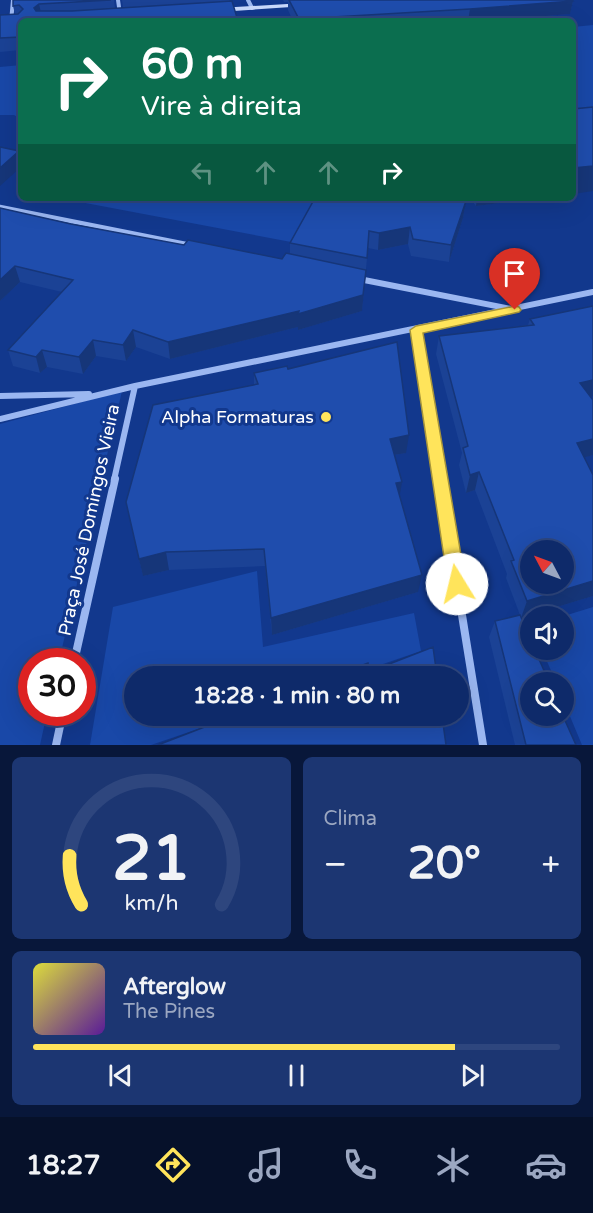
<!DOCTYPE html>
<html lang="pt">
<meta charset="utf-8">
<style>
:root{--surface:#0e2a6a;--page:#1c3672;--text:#f1f3f6;--muted:#9ba7c1;--line:#2e467e;--accent:#ffe45b}
body{margin:0;font-family:"Varela Round",sans-serif;background:var(--page);color:var(--text);height:100vh;display:flex;flex-direction:column;font-size:22px;white-space:nowrap}
*{box-sizing:border-box;margin:0}
p{font-size:20px;color:var(--muted)}
.icon{flex:none;width:33px;height:33px;fill:none;stroke:currentColor;stroke-width:2;stroke-linecap:round;stroke-linejoin:round}
.map{position:relative;height:745px;overflow:hidden}
.side{display:flex;flex-direction:column;gap:12px;padding:12px;background:#08173a;flex:1}
.side>*{flex:none}
.guide{position:absolute;left:18px;top:18px;width:558px;height:183px;border-radius:9px;box-shadow:0 6px 24px #0002,0 0 0 2px var(--line);background:#0b6e4f;color:#fff;overflow:hidden}
.needle{width:39px;rotate:311deg}
.controls{position:absolute;left:520px;top:540px;display:grid;gap:12px}
.controls a{display:grid;place-items:center;width:54px;height:54px;border-radius:50%;background:var(--surface);box-shadow:0 6px 24px #0002,0 0 0 2px var(--line);font-size:30px}
.speed{position:absolute;left:18px;top:648px;display:flex;gap:12px;font-size:30px;font-weight:700;text-align:center}
.speed>*{display:grid;place-content:center;width:78px;height:78px;border-radius:50%;background:var(--surface);box-shadow:0 6px 24px #0002,0 0 0 2px var(--line);line-height:1}
.speed .limit{border:9px solid #d22;background:#fff;color:#111}
.pin{position:absolute;display:grid;place-items:center;width:51px;height:51px;color:#fff;margin:-62px -26px;border-radius:50% 50% 50% 0;rotate:-45deg;box-shadow:0 0 6px #0007}
.pin .icon{rotate:45deg}
.me{position:absolute;width:66px;margin:-33px;rotate:351deg;stroke-linejoin:round;filter:drop-shadow(0 0 4px #0008)}
.turn{display:flex;align-items:center;gap:21px;height:126px;padding:0 24px;font-size:27px}
.turn .icon{width:78px;height:78px;stroke-width:2.5}
.turn b{display:block;font-size:42px;line-height:51px}
.lanes{display:flex;align-items:center;height:57px;padding:0 24px;background:#0003;justify-content:center;gap:30px;direction:ltr}
.lanes .off{opacity:.35}
.big{font-size:45px;font-weight:800;line-height:1.1}
.side .tile{flex:1;display:flex;flex-direction:column;justify-content:center;gap:9px;min-width:0;padding:0 21px;border-radius:9px;background:var(--page)}
.side .dial{align-items:center;gap:0}
.dial svg{height:156px;overflow:visible;fill:none;stroke:var(--line);stroke-width:7;stroke-linecap:round;text-anchor:middle}
.dial text{fill:var(--text);stroke:none}
.song{display:flex;align-items:center;gap:18px}
.cover{width:72px;height:72px;border-radius:9px;background:linear-gradient(135deg,hsl(60 70% 55%),hsl(270 70% 35%))}
.played{height:6px;border-radius:3px;background:linear-gradient(90deg,var(--accent) 80%,var(--line) 80%)}
.keys{display:flex;justify-content:space-around;direction:ltr}
.heat{display:flex;justify-content:space-between;align-items:center;font-size:33px;direction:ltr}
.side .tiles{flex:1;display:grid;gap:12px;grid-template-columns:1fr 1fr}
.tile:last-child{grid-column:span 2}
.trip{position:absolute;left:124px;top:666px;width:345px;height:60px;border-radius:30px;background:var(--surface);box-shadow:0 6px 24px #0002,0 0 0 2px var(--line);font-weight:800;line-height:60px;text-align:center}
.dock{display:flex;height:96px;justify-content:space-around;align-items:center;background:#06112a;color:var(--muted)}
.dock .icon{width:42px;height:42px}
.dock .on{color:var(--accent)}
.dock b{font-size:27px;color:var(--text)}
.map>svg:first-child{display:block}
.green{fill:#1948a8}
.lines{fill:none;stroke-linecap:round;stroke-linejoin:round}
.minor-far3{stroke:#9bb7f1;stroke-width:4}
.minor-far2{stroke:#9bb7f1;stroke-width:4.5}
.minor-far1{stroke:#9bb7f1;stroke-width:6}
.minor{stroke:#9bb7f1;stroke-width:8}
.secondary{fill:#c9d9fc;fill-rule:evenodd}
.wall{fill:#1b4295}
.shaded-wall{fill:#163679}
.building{fill:#1f4dad;stroke:#163679;stroke-width:1.5;fill-rule:evenodd}
.route{fill:#ffe45b;stroke:#a6943b;stroke-width:1.5}
.poi-dot{fill:#ffe45b;stroke:#12388d;stroke-width:2}
.labels{text-anchor:middle;dominant-baseline:central;stroke-width:6;stroke-linejoin:round;paint-order:stroke}
.poi-label{font-size:18px;fill:#fff;stroke:#12388d;text-anchor:end}
.street-label{font-size:18px;fill:#fff;stroke:#12388d}
</style>
<div class="map">
<svg width="593" height="745" viewBox="0 0 593 745">
<rect width="100%" height="100%" fill="#12388d"/>
<path class="green" d="M593,25V120L573,122V27Z
M21,65V119L14,115H0V67Z
M59,198H316L291,242Z
M122,391L59,661L32,662V712L47,713L40,745H0V424Z
M257,571L263,647L414,613L421,651L348,676H135V716H236L151,745H90L113,607Z
M593,607V745H582L564,702V682H556L542,650H564V616Z"/>
<g class="lines">
<path class="minor-far3" d="M118,0L120,14
M248,0L252,8
M11,22L13,0"/>
<path class="minor-far2" d="M0,207L191,245"/>
<path class="minor-far1" d="M359,279L511,309
M416,330L440,480
M0,396L89,394
M0,419L135,386L593,292
M114,480L135,386"/>
<path class="minor" d="M440,479L483,745
M74,662L115,479
M56,745L63,712"/>
<path class="secondary" d="M304,3L307,5L306,6L219,12L216,10L219,8Z"/>
</g>
<path class="wall" d="M13,0H114L115,8H123L122,0H229L230,1L21,21V50L0,52V15L15,14L13,6Z
M283,0H572L573,1L570,14L484,21H293L288,10V2H284Z
M470,198H540L476,206Z
M466,201L463,218L449,262L411,256L408,244L378,250L368,248L362,311L298,330V327L170,359L136,347L126,361L96,356L83,374L47,367L40,373L13,366L8,350L62,292L20,282L0,301V208L71,224L184,245L282,259L290,254V243Z
M530,319L591,397L593,455L584,457L593,475V596L522,618L576,745H515L489,637L495,621L520,615L506,578L507,574L475,490L466,493L459,465L462,453L436,354L439,336L528,325Z
M288,369L406,453L395,455L400,496L418,592L272,635L265,566L169,570L143,576L126,502L254,385V373Z"/>
<path class="shaded-wall" d="M573,1L570,14L484,21H468L470,9Z
M39,4L42,17L34,8Z
M19,151L21,160V167L0,186V168Z
M593,166V191L573,194V168Z
M477,198H540L476,206Z
M466,201L463,218L449,262L451,245Z
M410,227L408,244L378,250L379,233Z
M15,266L20,282L0,301V280Z
M366,270L362,311L298,330V327L170,359L168,342Z
M133,330L136,347L126,361L123,345Z
M93,340L96,356L83,374L79,357Z
M42,350L47,367L40,373L36,357Z
M593,380V396L574,401L580,383Z
M409,435L406,453L388,456L390,439Z
M593,439V455L571,461L577,443Z
M479,472L475,490L466,493L470,475Z
M402,482L399,500L396,483Z
M166,552L169,570L143,576L139,559Z
M422,575L418,592L272,635L271,618Z
M593,581V596L521,618L527,601Z"/>
<path class="building" d="M13,0H111L39,4L34,8L36,11H72L232,1L238,21H21V37L0,38V15L18,14L23,9L19,5L13,6Z
M289,0H572L573,1L470,9L299,19Z
M593,107V166L573,168V109Z
M0,147L19,151L0,168Z
M315,198H445L466,201L451,245L413,239L410,227L379,233L369,231L367,258L290,243Z
M0,208L71,224L184,245L188,240L282,259L286,253L366,270L363,295L298,314L299,311L168,342L133,330L123,345L93,340L79,357L42,350L36,357L8,350L73,280L15,266L0,280Z
M593,306V380L580,383L593,400V439L577,443L593,475V581L527,601L511,561L514,560L479,472L470,475L463,448L468,446L439,336L534,325L530,319ZM531,550H564V584H531Z
M397,342L409,435L390,439L402,482L396,483L422,575L271,618L264,549L166,552L139,559L126,502L153,405L258,384L254,373L287,366L288,369Z
M520,615L531,640V650H535L549,682H531V716H563L576,745H526L495,621Z
M433,647L437,676H333L368,663L369,672Z
M233,716H442L446,745H158Z"/>
<path class="route" d="M515,306L519,307L521,310L519,312L423,333L466,584L463,589L457,591L451,589L448,584L410,330L416,326Z"/>
<circle class="poi-dot" cx="326" cy="417" r="6"/>
<g class="labels">
<g class="poi-label">
<text x="314" y="417">Alpha Formaturas</text>
</g>
<g class="street-label">
<text transform="translate(89 520) rotate(-78)">Praça José Domingos Vieira</text>
</g>
</g>
</svg>
<div class="controls">
<a><svg class="needle" viewBox="-14 -14 28 28"><path d="M0-13l5 13h-10z" fill="#e53935"/><path d="M0 13l5-13h-10z" fill="#9ba7c1"/></svg></a>
<a><svg class="icon" aria-label="sound" viewBox="0 0 24 24"><path d="M4 9h4l5-4v14l-5-4H4zM17 9q2 3 0 6"/></svg></a>
<a><svg class="icon" aria-label="search" viewBox="0 0 24 24"><circle cx="10" cy="10" r="6"/><path d="M15 15l6 6"/></svg></a>
</div>
<div class="speed"><div class="limit">30</div></div>
<div class="pin" style="left:515px;top:310px;background:#d93025"><svg class="icon" aria-label="arrive" viewBox="0 0 24 24"><path d="M6 21V4h12l-3 4 3 4H6"/></svg></div>
<svg class="me" style="left:457px;top:584px" viewBox="-20 -20 40 40"><circle r="19" fill="#fff"/><path d="M0-13L10 11 0 6-10 11z" fill="#ffe45b"/></svg>
<div class="trip">18:28 · 1 min · 80 m</div>
<div class="guide">
<div class="turn"><svg class="icon" aria-label="right" viewBox="0 0 24 24"><path d="M7 20v-9h11M14 6l5 5-5 5"/></svg><div><b>60 m</b>Vire à direita</div></div>
<div class="lanes"><svg class="icon off" aria-label="left" viewBox="0 0 24 24"><path d="M17 20v-9H6M10 6l-5 5 5 5"/></svg><svg class="icon off" aria-label="ahead" viewBox="0 0 24 24"><path d="M12 20V5M6 11l6-6 6 6"/></svg><svg class="icon off" aria-label="ahead" viewBox="0 0 24 24"><path d="M12 20V5M6 11l6-6 6 6"/></svg><svg class="icon" aria-label="right" viewBox="0 0 24 24"><path d="M7 20v-9h11M14 6l5 5-5 5"/></svg></div>
</div>
</div>
<section class="side">
<div class="tiles">
<div class="tile dial"><svg viewBox="0 0 100 80">
<path d="M14 69A42 42 0 1 1 86 69"/>
<path d="M14 69A42 42 0 0 1 8 44" stroke="#ffe45b"/>
<text x="50" y="56" font-size="32" font-weight="700">21</text>
<text x="50" y="72" font-size="11">km/h</text>
</svg></div>
<div class="tile"><p>Clima</p>
<div class="heat"><a>−</a><b class="big">20°</b><a>+</a></div>
</div>
<div class="tile">
<div class="song"><i class="cover"></i><div><b>Afterglow</b><p>The Pines</p></div></div>
<div class="played"></div>
<div class="keys"><svg class="icon" aria-label="previous" viewBox="0 0 24 24"><path d="M18 5L8 12l10 7zM5 5v14"/></svg><svg class="icon" aria-label="pause" viewBox="0 0 24 24"><path d="M8 5v14M16 5v14"/></svg><svg class="icon" aria-label="next" viewBox="0 0 24 24"><path d="M6 5l10 7-10 7zM19 5v14"/></svg></div>
</div>
</div>
</section>
<nav class="dock">
<b>18:27</b>
<svg class="icon on" aria-label="directions" viewBox="0 0 24 24"><path d="M12 3l9 9-9 9-9-9zM9 14v-3h6M13 9l2 2-2 2"/></svg>
<svg class="icon" aria-label="music" viewBox="0 0 24 24"><path d="M9 18V5l10-2v13"/><circle cx="6" cy="18" r="3"/><circle cx="16" cy="16" r="3"/></svg>
<svg class="icon" aria-label="phone" viewBox="0 0 24 24"><path d="M5 4h4l2 5-3 2q2 4 5 5l2-3 5 2v4C11 20 4 13 5 4z"/></svg>
<svg class="icon" aria-label="climate" viewBox="0 0 24 24"><path d="M12 3v18M4 7l16 10M4 17L20 7"/></svg>
<svg class="icon" aria-label="car" viewBox="0 0 24 24"><path d="M5 17H2v-5l4-1 3-4h7l3 4 3 1v5h-3M9 17h6M6 11h13"/><circle cx="7" cy="17" r="2"/><circle cx="17" cy="17" r="2"/></svg>
</nav>
